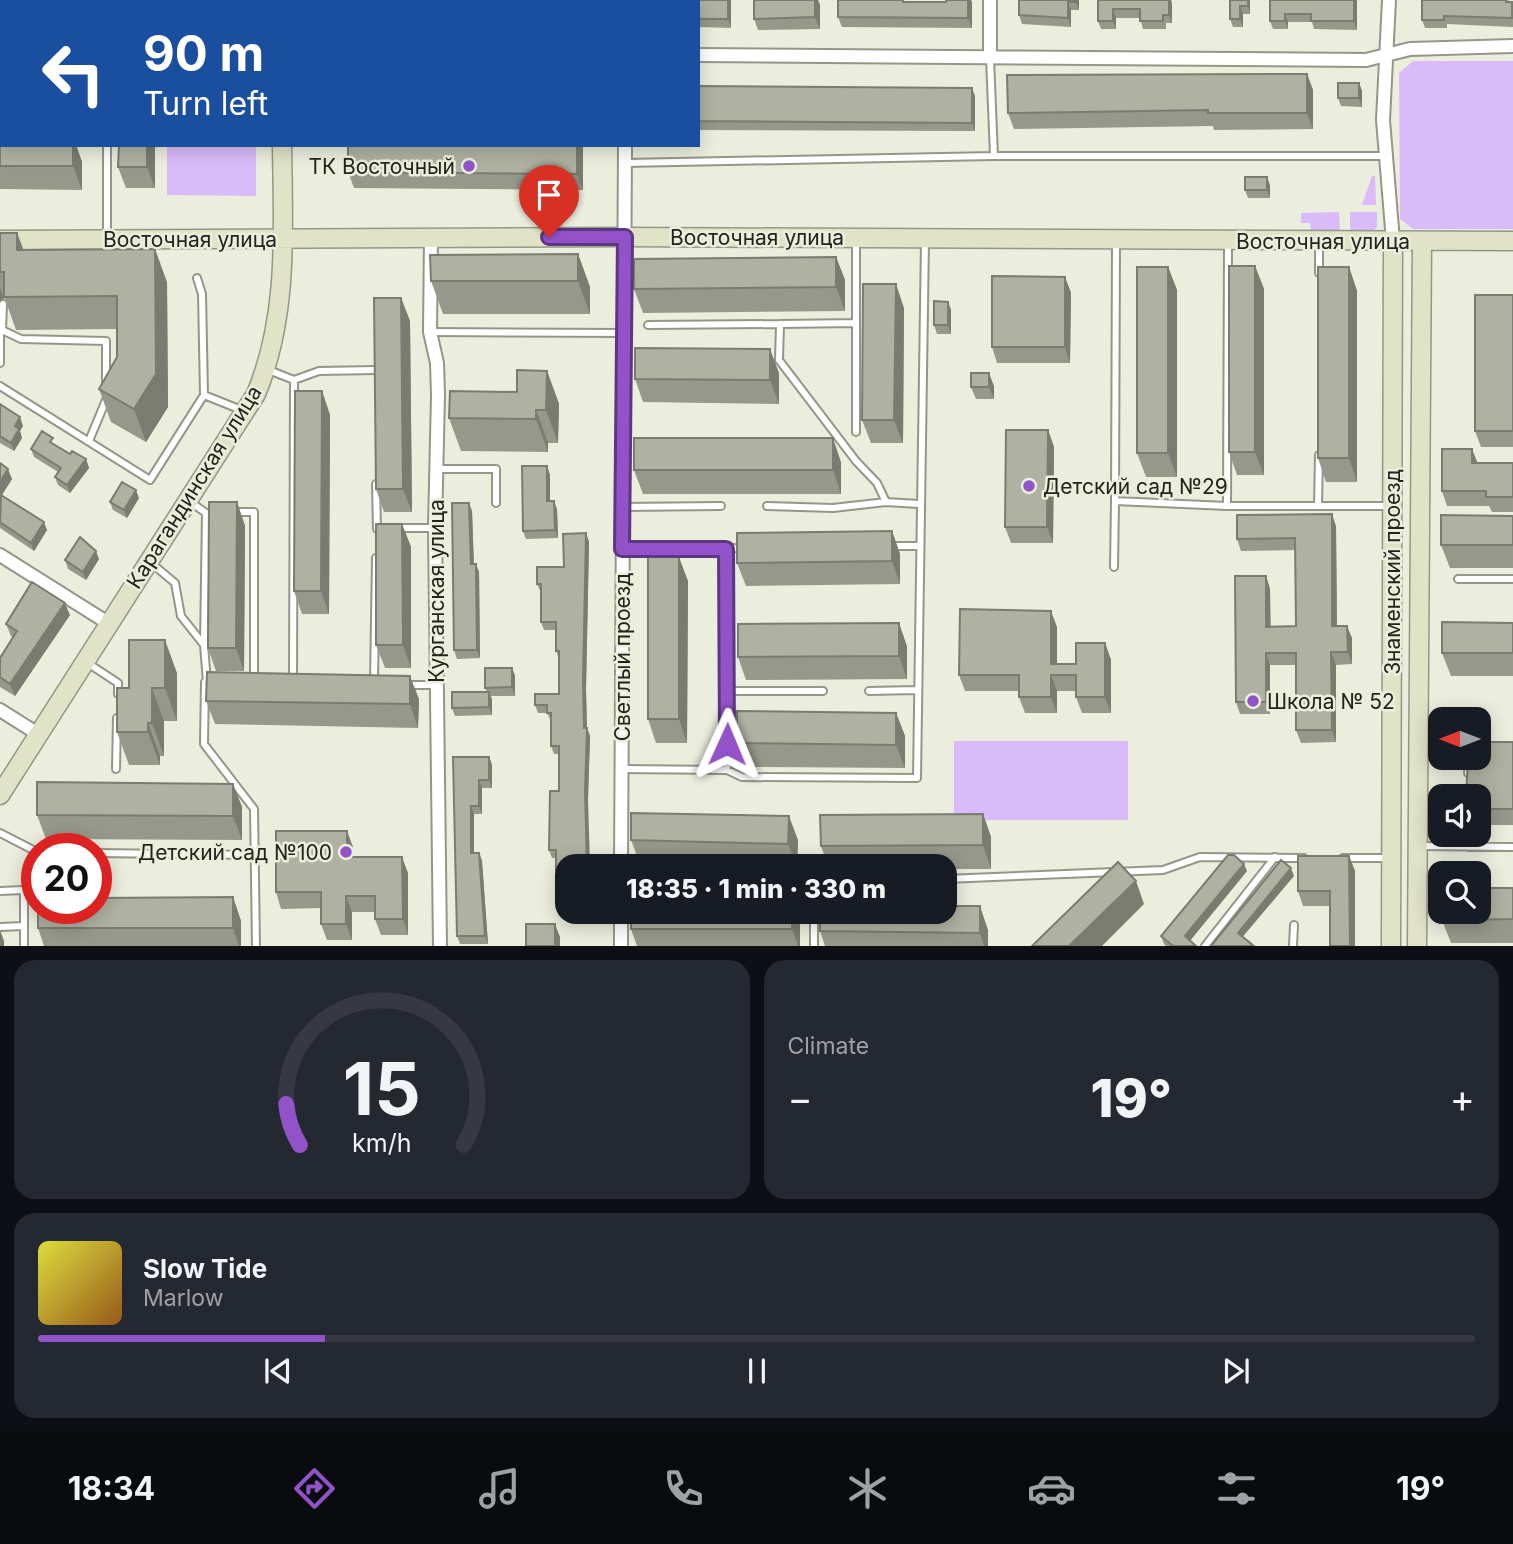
<!DOCTYPE html>
<meta charset="utf-8">
<style>
:root{--surface:#171b24;--page:#242831;--text:#f1f3f6;--muted:#9ea1a6;--line:#363941;--accent:#9253c8}
body{margin:0;font-family:Inter,sans-serif;background:var(--page);color:var(--text);height:100vh;display:flex;flex-direction:column;font-size:26px;white-space:nowrap}
*{box-sizing:border-box;margin:0}
p{font-size:23px;color:var(--muted)}
.icon{flex:none;width:38px;height:38px;fill:none;stroke:currentColor;stroke-width:2;stroke-linecap:round;stroke-linejoin:round}
.map{position:relative;height:946px;overflow:hidden}
.sheet{display:flex;flex-direction:column;gap:14px;padding:14px;background:#0d0f14;flex:1}
.sheet>*{flex:none}
.top-card{position:absolute;left:0px;top:0px;width:700px;height:147px;box-shadow:0 4px 18px #0003;background:#1a4fa0;color:#fff;overflow:hidden}
.needle{width:46px;rotate:270deg}
.fabs{position:absolute;left:1428px;top:707px;display:grid;gap:14px}
.fabs a{display:grid;place-items:center;width:63px;height:63px;border-radius:14px;background:var(--surface);box-shadow:0 4px 18px #0003;font-size:35px}
.speed{position:absolute;left:21px;top:833px;display:flex;gap:14px;font-size:35px;font-weight:700;text-align:center}
.speed>*{display:grid;place-content:center;width:91px;height:91px;border-radius:50%;background:var(--surface);box-shadow:0 4px 18px #0003;line-height:1}
.speed .limit{border:10px solid #d22;background:#fff;color:#111}
.pin{position:absolute;display:grid;place-items:center;width:60px;height:60px;color:#fff;margin:-72px -30px;border-radius:50% 50% 50% 0;rotate:-45deg;box-shadow:0 0 7px #0007}
.pin .icon{rotate:45deg}
.me{position:absolute;width:77px;margin:-38px;rotate:1deg;stroke-linejoin:round;filter:drop-shadow(0 0 5px #0008)}
.turn{display:flex;align-items:center;gap:24px;height:147px;padding:0 28px;font-size:32px}
.turn .icon{width:91px;height:91px;stroke-width:2.5}
.turn b{display:block;font-size:49px;line-height:60px}
.big{font-size:52px;font-weight:800;line-height:1.1}
.sheet .card{flex:1;display:flex;flex-direction:column;justify-content:center;gap:10px;min-width:0;padding:0 24px;border-radius:21px;background:var(--page)}
.sheet .dial{align-items:center;gap:0}
.dial svg{height:182px;overflow:visible;fill:none;stroke:var(--line);stroke-width:7;stroke-linecap:round;text-anchor:middle}
.dial text{fill:var(--text);stroke:none}
.song{display:flex;align-items:center;gap:21px}
.cover{width:84px;height:84px;border-radius:10px;background:linear-gradient(135deg,hsl(60 70% 55%),hsl(30 70% 35%))}
.played{height:7px;border-radius:4px;background:linear-gradient(90deg,var(--accent) 20%,var(--line) 20%)}
.keys{display:flex;justify-content:space-around;direction:ltr}
.heat{display:flex;justify-content:space-between;align-items:center;font-size:38px;direction:ltr}
.sheet .tiles{flex:1;display:grid;gap:14px;grid-template-columns:1fr 1fr}
.card:last-child{grid-column:span 2}
.trip{position:absolute;left:555px;top:854px;width:402px;height:70px;border-radius:21px;background:var(--surface);box-shadow:0 4px 18px #0003;font-weight:800;line-height:70px;text-align:center}
.tab-bar{display:flex;height:112px;justify-content:space-around;align-items:center;background:#090b0e;color:var(--muted)}
.tab-bar .icon{width:49px;height:49px}
.tab-bar .selected{color:var(--accent)}
.tab-bar b{font-size:32px;color:var(--text)}
.map>svg:first-child{display:block}
.green{fill:#d8bbf8}
.lines{fill:none;stroke-linecap:round;stroke-linejoin:round}
.lane-casing{stroke:#949788;stroke-width:10}
.street-casing{stroke:#949788;stroke-width:16}
.secondary-casing{stroke:#949788;stroke-width:21}
.lane{stroke:#fff;stroke-width:6}
.street{stroke:#fff;stroke-width:12}
.secondary{stroke:#e0e3c6;stroke-width:18}
.wall{fill:#96988b}
.shaded-wall{fill:#7a7c71}
.building{fill:#afb1a2;stroke:#7a7c71;stroke-width:2}
.route-casing{stroke:#5f3682;stroke-width:18}
.route{stroke:#9253c8;stroke-width:12}
.poi-dot{fill:#9253c8;stroke:#ebeedd;stroke-width:2.5}
.labels{text-anchor:middle;dominant-baseline:central;stroke-width:5;stroke-linejoin:round;paint-order:stroke}
.poi-label{font-size:21px;fill:#23241e;stroke:#ebeedd;text-anchor:end}
.street-label{font-size:21px;fill:#23241e;stroke:#ebeedd}
</style>
<div class="map">
<svg width="1513" height="946" viewBox="0 0 1513 946">
<rect width="100%" height="100%" fill="#ebeedd"/>
<path class="green" d="M1413,61H1513V229H1413L1400,219L1399,73Z
M167,145H256V196L167,195Z
M1372,176H1375L1376,205H1362Z
M1339,212L1340,231H1311L1310,223H1301V213Z
M1350,212H1377V227L1373,231H1350Z
M954,741H1128V820H954Z"/>
<g class="lines">
<defs>
<path id="lane" d="M9,0V2
M118,2V0
M990,58L994,156
M107,145V238
M625,163L994,156H1383
M1116,241L1115,501L1227,506H1390
M1319,273V242
M197,278L202,294L204,395
M3,304L2,330L21,339L106,341V382
M780,324L856,323V241
M648,325L780,324L779,360L856,461L877,483L886,502
M0,330V363
M430,332L623,333
M266,369L294,380L293,682
M294,380L319,371L376,370
M0,386L150,480L204,395L244,411
M856,432V323
M89,441L106,400
M437,469H496V503
M376,484L377,529H381
M189,501L206,513L204,645L207,682
M767,506L833,508L886,502L919,504
M1227,506L1228,242
M1318,506L1319,455
M623,507L721,506
M234,512H254V681
M395,528H435
M889,546H919
M623,549L745,548
M726,549L727,770
M150,562L175,583L181,616L204,645
M1114,567L1115,501
M1458,579H1513
M86,662L118,683V694
M374,681L376,558
M205,682L204,744L254,809L256,946
M406,685H436
M728,691H823
M869,691L917,690
M116,769L117,718
M621,769L727,770L742,777L917,778L925,240
M1468,773L1469,758
M0,833L37,852
M1468,835V847
M1420,846L1513,847
M96,853L255,855
M1343,858H1388
M945,879L1163,870L1200,857L1304,858
M0,891L24,890V946
M814,912V946
M0,927L24,926
M1205,946L1275,857
M1293,946L1294,925"/>
<path id="street" d="M444,0V2
M610,0V2
M990,0V58
M1389,0L1383,120L1393,241
M698,55L1366,60L1410,49L1513,46
M431,237L430,332L437,363L438,395L435,528L440,946
M0,555L108,623
M0,710L38,734
M621,866L625,145
M621,946V912"/>
<path id="secondary" d="M280,0V2
M0,240L625,237L1513,241
M0,795L256,394C289,315 283,229 282,145
M1391,946L1393,241
M1417,946L1422,241"/>
</defs>
<use href="#lane" class="lane-casing"/>
<use href="#street" class="street-casing"/>
<use href="#secondary" class="secondary-casing"/>
<use href="#lane" class="lane"/>
<use href="#street" class="street"/>
<use href="#secondary" class="secondary"/>
</g>
<path class="wall" d="M731,0V28L698,27V2Z
M754,0H818L820,5V29L758,30L754,19Z
M904,0L905,2H946V0H971L972,3V28L842,27L838,17Z
M1019,0H1079V10H1071V27L1022,24L1019,15Z
M1098,0H1171L1172,4V23H1166V29H1143L1140,18H1116V29H1101L1098,21Z
M1230,0H1250V14H1243V27H1233L1230,19Z
M1270,0H1357V30L1314,29L1312,22H1288V29H1273L1270,21Z
M1509,0V2H1512L1513,5V27L1447,24V28H1425L1422,20Z
M1307,74L1313,90V129L1214,130L1213,126L1014,129L1008,113Z
M1359,83L1362,91V107L1341,106L1338,98Z
M698,86L975,96V131L698,130Z
M0,138L2,145H76L82,162V190L0,189Z
M155,145V188H126L118,167Z
M583,145V190L354,188L348,172Z
M1270,185V198H1248L1245,190Z
M0,233H17L23,249L167,282L168,407L146,442L111,422L99,389L117,357V329L16,330L5,299L4,298L0,302Z
M578,254L590,287V314H443L431,281Z
M836,257L845,280V311L643,313L634,289Z
M1255,266L1264,289V475H1237L1229,452Z
M1168,267L1177,290V477H1146L1137,453Z
M1349,267L1357,291V482H1326L1318,458Z
M1065,277L1071,293L1070,363H997L992,347Z
M1513,295V447H1481L1475,431Z
M401,298L410,321L412,512H384L376,489Z
M948,302L951,310V334H937L934,325Z
M904,308L903,443H871L862,420Z
M547,371L559,404L558,443H548V452L461,451L449,418L517,392Z
M779,373V404L643,402L635,379Z
M994,386V399H976L971,387Z
M322,391L330,415L329,614H302L294,591Z
M0,404L23,426L20,431L22,438L14,451L0,443Z
M1048,430L1054,447L1053,543H1011L1005,527Z
M55,445L70,454L86,459L89,468L70,493L58,485L55,477L58,472L34,457L31,449Z
M841,462V494H643L634,470Z
M0,463L12,479L1,496L47,530L34,551L0,528Z
M1477,463H1513V512H1492L1489,506H1447L1442,491Z
M547,466L550,475V501L557,509L558,538L526,539L523,531Z
M139,498L127,518L113,510L110,502Z
M237,502L245,526L244,671H216L208,648Z
M472,511L474,564L479,572L480,658L457,659L454,650Z
M1513,516V568H1450L1441,545Z
M402,524L411,547V668H385L376,645Z
M1336,526L1337,626L1352,638V664L1336,665V742L1301,743L1296,730V665H1270V714H1240L1236,702L1266,576L1270,589V627L1296,626V550L1241,551L1237,539Z
M892,531L900,554V584L746,586L737,563Z
M586,533L589,542L586,689L587,728L590,736L588,799L567,866V906V878H559L556,870V858H552L549,850L559,791V754H554L551,746V721L547,713H538L535,705L559,694V659L556,651V630H544L541,622V593L537,584L564,567Z
M99,559L86,580L68,569L65,560Z
M688,581L687,743H656L648,719Z
M70,615L15,696L0,687V658L13,638L11,636L6,624Z
M1513,623V676H1451L1442,653Z
M1057,627V664H1076L1105,643L1111,660V713H1082L1076,697V691H1057V713H1025L1019,697V691H965L959,675Z
M907,646V679L746,680L738,657Z
M512,668L515,676V696H491L492,700V715L455,716L452,708L487,692L485,688Z
M177,673V721H164V756H160V765H129L117,732L129,688Z
M419,699L418,728L215,724L206,701Z
M896,713L905,736V768L745,767L737,743Z
M1513,742V825H1479V796Z
M453,757H489L492,765V788H482V814H474V853H479L482,861L488,944H460L457,936Z
M233,784L242,807V840L46,839L37,815Z
M983,814L991,837V869H945V866H828L821,846Z
M631,840H798L797,866L640,864Z
M353,847V857L408,873V935H381L375,919V912H352V940H327L321,924V908L281,909L276,892Z
M1349,856L1355,871V946H1330V906H1303L1298,891Z
M1247,871L1190,941L1196,946H1166L1164,944L1161,936Z
M1513,888V943H1451L1442,920Z
M233,897L241,921V946H44L38,928Z
M569,912H591V913H570Z
M800,923V946H637L631,929Z
M988,930V946H825L820,931Z"/>
<path class="shaded-wall" d="M728,0H731V28L728,19Z
M815,0H818L820,5V29L815,17Z
M968,0H971L972,3V28L968,18Z
M1076,0H1079V10L1076,2Z
M1169,0H1171L1172,4V23L1169,15Z
M1248,0H1250V14L1248,6Z
M1354,0H1357V30L1354,21Z
M1068,2L1071,10V27L1068,18Z
M1240,6L1243,14V27L1240,19Z
M1113,9L1116,18V29L1113,21Z
M1285,14L1288,22V29L1285,21Z
M1307,74L1313,90V129L1307,113Z
M1359,83L1362,91V107L1359,98Z
M972,88L975,96V131L972,123Z
M73,145H76L82,162V190L73,166Z
M147,145H155V188L147,167Z
M577,145H583V190L577,174Z
M1267,177L1270,185V198L1267,190Z
M17,233L29,265L17,250Z
M155,249L167,282L168,407L146,442L134,409Z
M578,254L590,287V314L578,281Z
M836,257L845,280V311L836,287Z
M1255,266L1264,289V475L1255,452Z
M1168,267L1177,290V477L1168,453Z
M1349,267L1357,291V482L1349,458Z
M1065,277L1071,293L1070,363L1065,347Z
M896,284L904,308L903,443L894,420Z
M0,288L4,298L0,302Z
M401,298L410,321L412,512L403,489Z
M948,302L951,310V334L948,325Z
M770,349L779,373V404L770,380Z
M547,371L559,404L558,443L546,410Z
M989,373L994,386V399L989,387Z
M322,391L330,415L329,614L321,591Z
M536,410L548,443V452L536,419Z
M20,417L23,426L20,431L22,438L14,451L11,443L15,426Z
M1048,430L1054,447L1053,543L1047,527Z
M833,438L841,462V494L833,470Z
M1472,449L1478,464L1472,463Z
M86,459L89,468L70,493L67,485Z
M547,466L550,475V509L547,501Z
M8,469L12,479L0,498V482Z
M136,490L139,498L127,518L124,510Z
M554,501L557,509L558,538L555,530Z
M237,502L245,526L244,671L236,648Z
M469,503L472,511L474,572L471,564Z
M1332,514L1336,526L1337,638L1332,626Z
M44,522L47,530L34,551L31,543Z
M402,524L411,547V668L403,645Z
M892,531L900,554V584L892,561Z
M586,533L589,542L586,689L587,736L584,728L583,681Z
M96,551L99,559L86,580L83,572Z
M679,557L688,581L687,743L679,719Z
M476,564L479,572L480,658L477,650Z
M1266,576L1270,589L1271,639L1266,627Z
M65,603L70,615L15,696L10,684Z
M1051,611L1057,627V675L1051,664Z
M899,623L907,646V679L899,656Z
M1347,626L1352,638V664L1348,652Z
M165,640L177,673V721L165,688Z
M1105,643L1111,660V713L1105,697Z
M1331,652L1336,665V742L1332,730Z
M1266,653L1270,665V714L1266,702Z
M512,668L515,676V696L512,687Z
M1051,675L1057,691V713L1051,697Z
M410,676L419,699L418,728L410,704Z
M152,688L164,721V756L152,723Z
M489,692L492,700V715L489,707Z
M896,713L905,736V768L896,745Z
M148,723L160,756V765L148,732Z
M587,728L590,736L588,799L590,866H587L585,791Z
M489,757L492,765V788L489,780Z
M479,780L482,788V814L479,806Z
M233,784L242,807V840L233,816Z
M471,806L474,814V861L471,853Z
M983,814L991,837V869L983,845Z
M789,816L798,840L797,866L788,844Z
M347,831L353,847V874L347,857Z
M479,853L482,861L488,944L485,936Z
M1349,856L1355,871V946H1350Z
M402,857L408,873V935L403,919Z
M1244,864L1247,871L1187,944L1185,936Z
M1291,868L1294,876L1240,940L1238,933Z
M1136,881L1144,904L1102,946H1069Z
M346,896L352,912V940L346,924Z
M233,897L241,921V946H239L233,928Z
M980,906L988,930V946H984L980,933Z
M792,912H796L800,923V946H798L792,929Z
M555,924L560,937V946H555Z
M0,930L4,941V946H0Z"/>
<path class="building" d="M13,0H42V2H13Z
M120,0H148V2H120Z
M320,0H424V2H320Z
M454,0H470V2H454Z
M498,0H515V2H498Z
M541,0H582V2H541Z
M626,0H642V2H626Z
M669,0H728V19H698V2H669Z
M754,0H815V17L754,19Z
M838,0H903V2H946V0H968V18L838,17Z
M1019,0H1076V2H1068V18L1019,15Z
M1098,0H1169V15H1163V21H1140V9H1113V21H1098Z
M1230,0H1248V6H1240V19H1230Z
M1270,0H1354V21H1311V14H1285V21H1270Z
M1422,0H1506V2H1512V18L1444,16V20H1422Z
M1307,74V113H1208V110L1008,113L1007,75Z
M1338,83H1359V98H1338Z
M698,86L972,88V123L698,121Z
M0,138H2V145H73V166H0Z
M119,145H147V167H118Z
M348,145H577V174L348,172Z
M1245,177H1267V190H1245Z
M0,233H17V250L155,249L156,374L134,409L99,389L117,357V296L4,297V272H0Z
M578,254V281H431L430,255Z
M836,257V287L634,289V259Z
M1229,266H1255V452H1229Z
M1137,267H1168V453H1137Z
M1318,267H1349V458H1318Z
M992,276L1065,277V347H992Z
M863,284H896L894,420H862Z
M1475,295H1513V431H1475Z
M374,298H401L403,489H376Z
M934,301L948,302V325H934Z
M635,348L770,349V380L635,379Z
M517,370L547,371L546,410H536V419L449,418L450,391L517,392Z
M971,373H989V387H971Z
M295,391H322L321,591H294Z
M0,404L20,417L15,426L19,429L11,443L0,436Z
M1006,430H1048L1047,527H1005Z
M42,431L53,438L50,442L70,454L72,451L86,459L67,485L55,477L61,468L31,449Z
M634,438H833V470H634Z
M1442,449H1472V463H1513V497H1486V491H1442Z
M0,463L8,469L0,482Z
M522,466H547V501H554L555,530L523,531Z
M122,482L136,490L124,510L110,502Z
M1,495L44,522L31,543L0,522Z
M209,502H237L236,648H208Z
M452,503H469L471,564H476L477,650H454Z
M1332,514V626H1347L1348,652H1331L1332,730H1296V653H1266V702H1236L1235,576H1266V627L1296,626L1295,538L1237,539V515Z
M1441,515L1513,516V545H1441Z
M376,524H402L403,645H376Z
M892,531V561L737,563V533Z
M586,533L583,681L584,728H587L585,791L587,866H567V905V869L556,870V850H549L550,791H559V746H551V713H547V705H535V694H559V651H556V622H541V584H537V567H564L563,534Z
M80,537L96,551L83,572L65,560Z
M648,557H679V719H648Z
M32,582L65,603L10,684L0,677V658L17,631L6,624Z
M960,609L1051,611V664H1076V643H1105V697H1076V675H1051V697H1019V675H959Z
M1442,622L1513,623V653H1442Z
M899,623V656L738,657V624Z
M129,640H165V688H152V723H148V732H117V688H129Z
M485,668H512V687L485,688Z
M207,672L410,676V704L206,701Z
M452,692H489V707L452,708Z
M737,711L896,713V745L737,743Z
M1479,742H1513V809H1479V796H1466L1468,758H1479Z
M453,757H489V780H479V806H471V853H479L485,936H457Z
M37,782L233,784V816L37,815Z
M631,813L789,816L788,844L631,840Z
M983,814V845L821,846L820,815Z
M276,831H347V857H402L403,919H375V896H346V924H321V892H276Z
M1228,855H1234L1244,864L1185,936L1196,946H1173L1161,936Z
M1298,856H1349L1350,946H1330V891H1298Z
M1281,860L1291,868L1238,933L1254,946H1211Z
M1118,862L1136,881L1069,946H1032Z
M1479,888H1513V919L1442,920V912H1479Z
M233,897V928H38V908H96V898Z
M945,906H980V933L820,931V912H945Z
M631,912H792V929H631Z
M526,924H555V946H526Z"/>
<g class="lines">
<defs>
<path id="route" d="M549,237H625L622,549H726L727,744"/>
</defs>
<use href="#route" class="route-casing"/>
<use href="#route" class="route"/>
</g>
<g class="poi-dot">
<circle cx="469" cy="166" r="7"/>
<circle cx="1029" cy="486" r="7"/>
<circle cx="1253" cy="701" r="7"/>
<circle cx="346" cy="852" r="7"/>
</g>
<g class="labels">
<g class="poi-label">
<text x="455" y="166">ТК Восточный</text>
<text x="1043" y="486" text-anchor="start">Детский сад №29</text>
<text x="1267" y="701" text-anchor="start">Школа № 52</text>
<text x="332" y="852">Детский сад №100</text>
</g>
<g class="street-label">
<text x="757" y="237">Восточная улица</text>
<text x="190" y="239">Восточная улица</text>
<text x="1323" y="241">Восточная улица</text>
<text transform="translate(194 487) rotate(-58)">Карагандинская улица</text>
<text transform="translate(1392 572) rotate(-90)">Знаменский проезд</text>
<text transform="translate(436 591) rotate(-90)">Курганская улица</text>
<text transform="translate(622 657) rotate(-90)">Светлый проезд</text>
</g>
</g>
</svg>
<div class="fabs">
<a><svg class="needle" viewBox="-14 -14 28 28"><path d="M0-13l5 13h-10z" fill="#e53935"/><path d="M0 13l5-13h-10z" fill="#9ea1a6"/></svg></a>
<a><svg class="icon" aria-label="sound" viewBox="0 0 24 24"><path d="M4 9h4l5-4v14l-5-4H4zM17 9q2 3 0 6"/></svg></a>
<a><svg class="icon" aria-label="search" viewBox="0 0 24 24"><circle cx="10" cy="10" r="6"/><path d="M15 15l6 6"/></svg></a>
</div>
<div class="speed"><div class="limit">20</div></div>
<div class="pin" style="left:549px;top:237px;background:#d93025"><svg class="icon" aria-label="arrive" viewBox="0 0 24 24"><path d="M6 21V4h12l-3 4 3 4H6"/></svg></div>
<svg class="me" style="left:727px;top:744px" viewBox="-20 -20 40 40"><path d="M0-17L14 15 0 8-14 15z" fill="#9253c8" stroke="#fff" stroke-width="4"/></svg>
<div class="trip">18:35 · 1 min · 330 m</div>
<div class="top-card">
<div class="turn"><svg class="icon" aria-label="left" viewBox="0 0 24 24"><path d="M17 20v-9H6M10 6l-5 5 5 5"/></svg><div><b>90 m</b>Turn left</div></div>
</div>
</div>
<section class="sheet">
<div class="tiles">
<div class="card dial"><svg viewBox="0 0 100 80">
<path d="M14 69A42 42 0 1 1 86 69"/>
<path d="M14 69A42 42 0 0 1 8 51" stroke="#9253c8"/>
<text x="50" y="56" font-size="32" font-weight="700">15</text>
<text x="50" y="72" font-size="11">km/h</text>
</svg></div>
<div class="card"><p>Climate</p>
<div class="heat"><a>−</a><b class="big">19°</b><a>+</a></div>
</div>
<div class="card">
<div class="song"><i class="cover"></i><div><b>Slow Tide</b><p>Marlow</p></div></div>
<div class="played"></div>
<div class="keys"><svg class="icon" aria-label="previous" viewBox="0 0 24 24"><path d="M18 5L8 12l10 7zM5 5v14"/></svg><svg class="icon" aria-label="pause" viewBox="0 0 24 24"><path d="M8 5v14M16 5v14"/></svg><svg class="icon" aria-label="next" viewBox="0 0 24 24"><path d="M6 5l10 7-10 7zM19 5v14"/></svg></div>
</div>
</div>
</section>
<nav class="tab-bar">
<b>18:34</b>
<svg class="icon selected" aria-label="directions" viewBox="0 0 24 24"><path d="M12 3l9 9-9 9-9-9zM9 14v-3h6M13 9l2 2-2 2"/></svg>
<svg class="icon" aria-label="music" viewBox="0 0 24 24"><path d="M9 18V5l10-2v13"/><circle cx="6" cy="18" r="3"/><circle cx="16" cy="16" r="3"/></svg>
<svg class="icon" aria-label="phone" viewBox="0 0 24 24"><path d="M5 4h4l2 5-3 2q2 4 5 5l2-3 5 2v4C11 20 4 13 5 4z"/></svg>
<svg class="icon" aria-label="climate" viewBox="0 0 24 24"><path d="M12 3v18M4 7l16 10M4 17L20 7"/></svg>
<svg class="icon" aria-label="car" viewBox="0 0 24 24"><path d="M5 17H2v-5l4-1 3-4h7l3 4 3 1v5h-3M9 17h6M6 11h13"/><circle cx="7" cy="17" r="2"/><circle cx="17" cy="17" r="2"/></svg>
<svg class="icon" aria-label="filters" viewBox="0 0 24 24"><path d="M4 7h16M4 17h16"/><circle cx="9" cy="7" r="2"/><circle cx="15" cy="17" r="2"/></svg>
<b>19°</b>
</nav>
